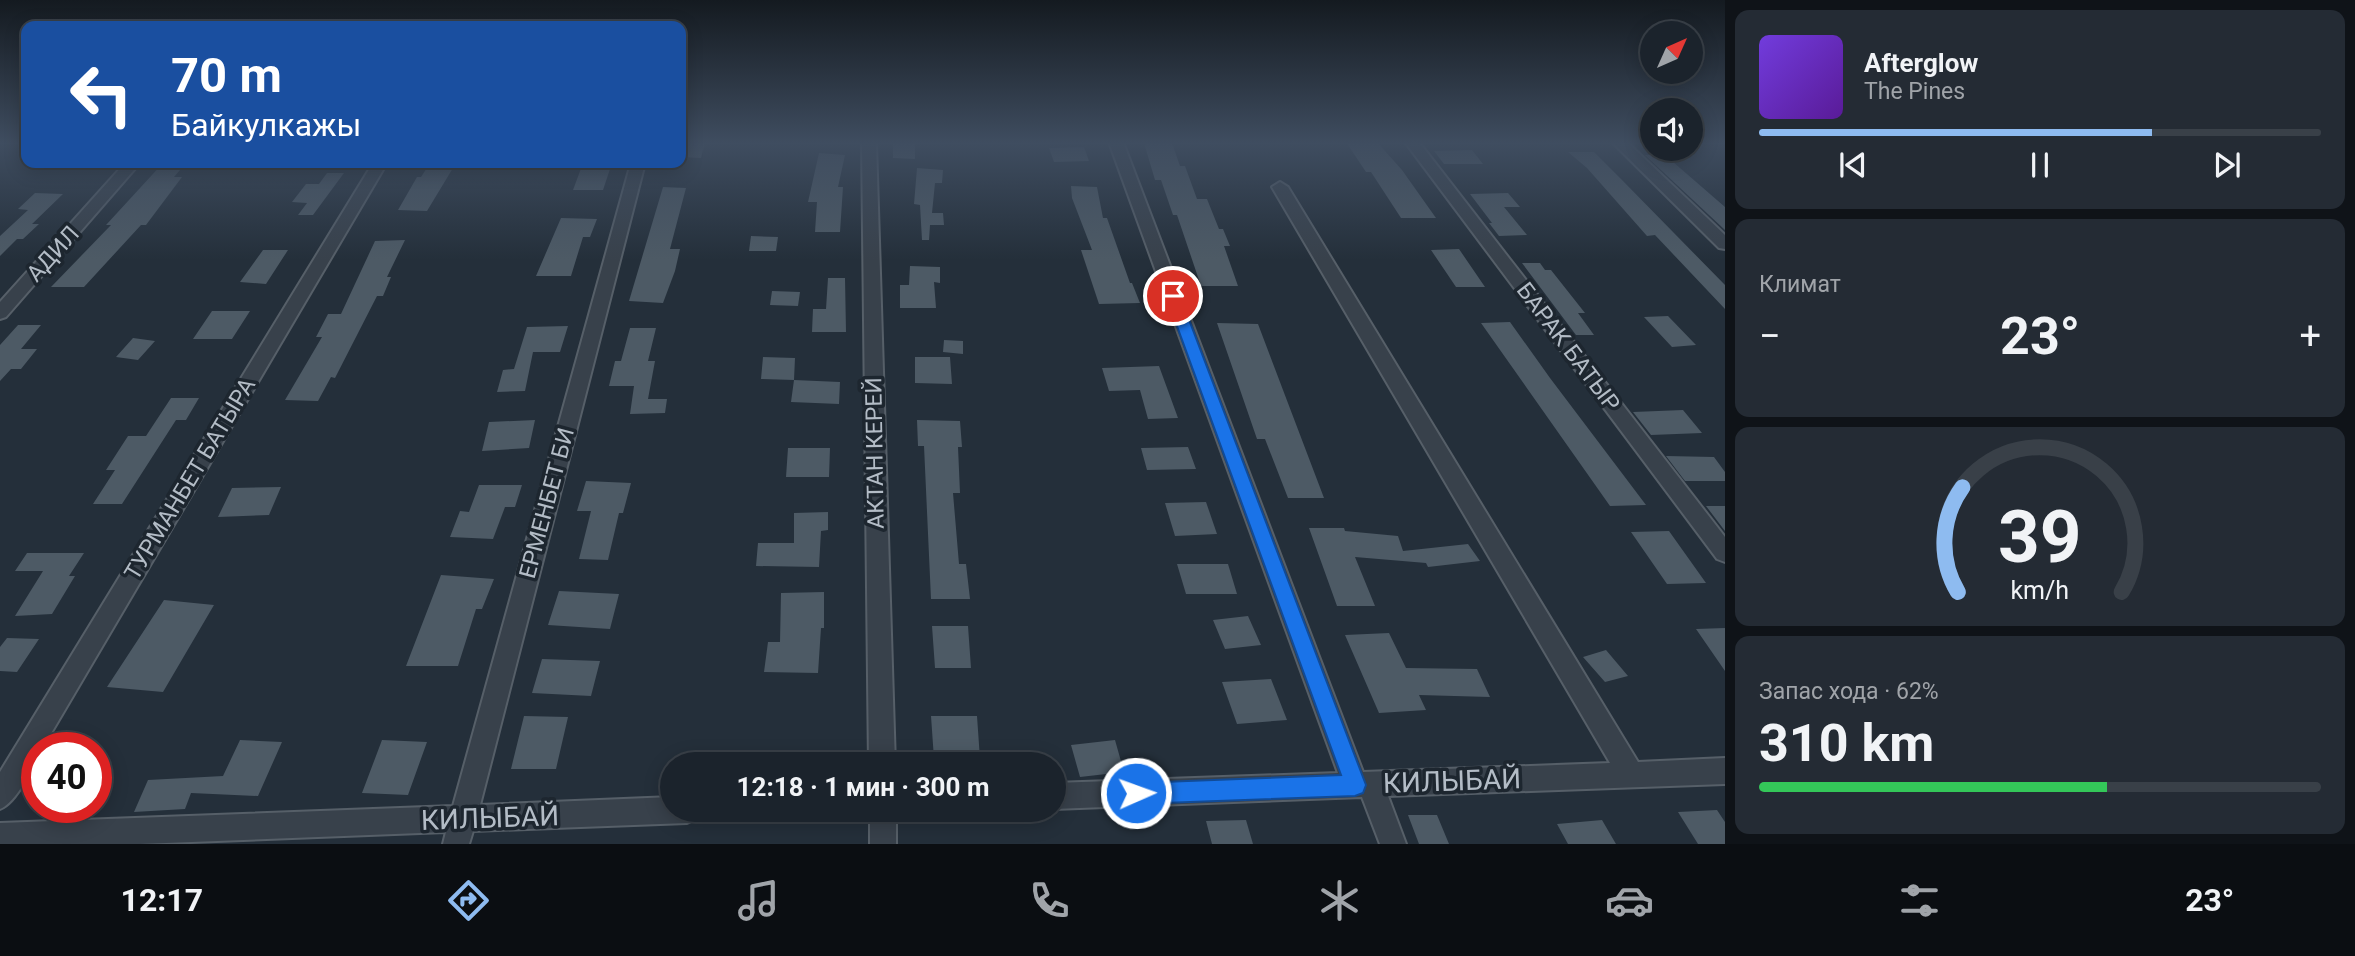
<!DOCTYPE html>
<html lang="ru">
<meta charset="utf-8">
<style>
:root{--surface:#1b232c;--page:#242b34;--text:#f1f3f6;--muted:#a0a4a9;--line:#394048;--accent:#8ebbf0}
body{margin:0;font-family:Roboto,sans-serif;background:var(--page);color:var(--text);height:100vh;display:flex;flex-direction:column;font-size:26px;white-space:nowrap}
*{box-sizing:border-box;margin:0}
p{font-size:23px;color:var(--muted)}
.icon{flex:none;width:38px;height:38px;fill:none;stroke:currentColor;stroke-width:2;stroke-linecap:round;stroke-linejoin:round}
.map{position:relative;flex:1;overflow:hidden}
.panel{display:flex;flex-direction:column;gap:10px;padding:10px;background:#0f1318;width:630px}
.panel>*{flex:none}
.top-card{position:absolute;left:21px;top:21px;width:665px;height:147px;border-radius:14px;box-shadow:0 4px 18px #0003,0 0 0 2px var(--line);background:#1a4fa0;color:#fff;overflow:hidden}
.needle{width:46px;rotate:45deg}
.controls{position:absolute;left:1640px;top:21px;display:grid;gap:14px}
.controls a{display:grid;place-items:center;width:63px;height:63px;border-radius:50%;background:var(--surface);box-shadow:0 4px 18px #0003,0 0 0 2px var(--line);font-size:35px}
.speed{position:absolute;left:21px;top:732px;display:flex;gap:14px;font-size:35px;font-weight:700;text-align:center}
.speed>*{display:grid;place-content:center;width:91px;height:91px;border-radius:50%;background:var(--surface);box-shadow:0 4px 18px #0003,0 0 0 2px var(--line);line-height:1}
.speed .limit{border:10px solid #d22;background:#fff;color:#111}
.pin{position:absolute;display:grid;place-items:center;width:60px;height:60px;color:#fff;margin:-30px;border:4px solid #fff;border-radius:50%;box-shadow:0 2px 7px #0007}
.me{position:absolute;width:77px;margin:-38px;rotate:88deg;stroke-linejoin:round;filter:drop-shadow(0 0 5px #0008)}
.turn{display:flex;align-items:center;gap:24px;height:147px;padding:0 35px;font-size:32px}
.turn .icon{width:91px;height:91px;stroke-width:2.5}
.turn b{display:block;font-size:49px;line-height:60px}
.big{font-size:52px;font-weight:700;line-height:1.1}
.panel .card{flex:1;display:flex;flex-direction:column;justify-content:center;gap:10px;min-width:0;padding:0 24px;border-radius:14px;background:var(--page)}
.panel .dial{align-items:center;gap:0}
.dial svg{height:182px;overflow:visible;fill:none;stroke:var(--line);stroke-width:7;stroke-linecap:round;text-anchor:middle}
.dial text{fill:var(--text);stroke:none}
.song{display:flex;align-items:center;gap:21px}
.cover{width:84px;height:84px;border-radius:10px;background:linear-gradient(135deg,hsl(260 70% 55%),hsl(270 70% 35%))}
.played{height:7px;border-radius:4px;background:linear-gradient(90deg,var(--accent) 70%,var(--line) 70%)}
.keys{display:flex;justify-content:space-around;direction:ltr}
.heat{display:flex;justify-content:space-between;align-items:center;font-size:38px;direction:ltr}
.charge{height:10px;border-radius:5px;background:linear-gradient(90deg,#34c759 62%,var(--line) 0)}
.trip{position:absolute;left:660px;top:752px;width:406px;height:70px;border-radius:35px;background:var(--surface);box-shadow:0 4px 18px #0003,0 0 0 2px var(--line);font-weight:700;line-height:70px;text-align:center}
.tabs{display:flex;height:112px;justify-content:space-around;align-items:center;background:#0b0e12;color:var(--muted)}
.tabs .icon{width:49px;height:49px}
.tabs .current{color:var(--accent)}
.tabs b{font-size:32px;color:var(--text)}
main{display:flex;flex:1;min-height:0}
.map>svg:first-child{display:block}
.building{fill:#4d5a65}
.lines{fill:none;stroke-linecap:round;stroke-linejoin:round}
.minor-casing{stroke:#565f68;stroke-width:4}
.minor{fill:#38414b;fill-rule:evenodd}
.route{fill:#1a73e8;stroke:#114b97;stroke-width:2}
.labels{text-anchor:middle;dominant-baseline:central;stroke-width:7;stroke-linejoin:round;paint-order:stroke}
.street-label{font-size:23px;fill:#b3bcc6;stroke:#1d262f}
.near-street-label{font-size:28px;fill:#b3bcc6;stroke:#1d262f}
</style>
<main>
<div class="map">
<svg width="1725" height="844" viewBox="0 0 1725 844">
<rect width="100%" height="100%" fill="#242f3a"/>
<path class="building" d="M681,142H705L701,158L681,157Z
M915,142V159L893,158V143Z
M1346,142H1377L1402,170L1436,218H1401L1371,172H1366Z
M1144,143H1172L1180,166H1185L1197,199H1207L1219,229H1223L1230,246H1224L1238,286H1201L1177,215H1173L1161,180H1155Z
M1084,147L1089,161L1054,162L1049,148Z
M1472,150L1483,164H1444L1434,151Z
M1568,152H1594L1623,181L1725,285V309L1655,235L1647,236L1587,168Z
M819,153L845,155L838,187H843L840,232H815L817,202H808Z
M1645,155H1665L1725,207V230Z
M163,163H186L174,177H182L146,225H141L84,287H51L111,225H106Z
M430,163H456L427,211L398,210L417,177H421Z
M583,163H612L603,190H573Z
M917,168L943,170L942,183H935L932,213H943L944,225H930L929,240H922L920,205L914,204Z
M327,173H344L313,215H298L307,203L292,202L306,184H319Z
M1071,186L1097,187L1103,218H1107L1130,283H1132L1140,303L1099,304L1081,250H1092L1072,198Z
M663,187L686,188L670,249H680L675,271L663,303L629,301Z
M35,193L63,194L32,224H39L23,239H17L0,256V236L28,210L18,209Z
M1508,193L1520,207H1504L1527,235L1499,236L1489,223H1492L1470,194Z
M561,218L597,219L590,237H583L571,276H536Z
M751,236L778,237L776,251H749Z
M405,240L387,277H391L383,296H377L335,378L331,377L318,401L285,400L322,337H316L328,314H341L375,241Z
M1459,249L1485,287H1456L1431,250Z
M263,250H288L266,284L240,282Z
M1522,263H1540L1545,270H1551L1585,313H1578L1594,335H1576Z
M910,266L940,267V283L934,282L936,308H900V285H909Z
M828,278H845L846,332H812L813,309H826Z
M772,291L800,292L798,306L770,305Z
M212,311H250L232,339H193Z
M1668,316L1696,345L1672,347L1644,317Z
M1510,322L1550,378L1646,505L1610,506L1481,323Z
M1217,323L1258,324L1324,498H1288L1265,439H1257Z
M18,325H41L21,349H37L21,369H11L0,381V345Z
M568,326L560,352H533L525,391L497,392L503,370L514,369L527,327Z
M630,328H656L648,361H655L648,399H667L665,413L630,414L634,386H609L615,361H621Z
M133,338L155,341L138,360L116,357Z
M944,340L963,341V354L943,352Z
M763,357L795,358L794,380L761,379Z
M915,357H950L952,384L915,383Z
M1159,366L1178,418L1148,419L1140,390L1109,391L1102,368Z
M794,380L840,382L839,404L791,402Z
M171,398H199L186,420H176L122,504H93L115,470H106L128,436H146Z
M1683,410L1702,433L1651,435L1633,412Z
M535,420L529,448L482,451L489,422Z
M917,420L960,421L962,447H958L960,493H953L959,564H966L970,599H931L924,446H918Z
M1188,447L1196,469L1147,470L1141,448Z
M788,448H830L829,477H786Z
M1666,456L1714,457L1725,472V481H1685Z
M586,481L631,483L623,513H619L608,560L579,559L591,511H577Z
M479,485H522L515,507H505L493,539L450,537L460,511L469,512Z
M281,487L269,515L218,517L232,488Z
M1206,502L1217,534L1175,536L1165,503Z
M1706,506H1725V531Z
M828,512V530L821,531L819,567L756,566L758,543H794V513Z
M1309,528H1344L1345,531L1398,536L1403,551L1468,544L1480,561L1428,567L1426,563L1355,557L1375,606H1337Z
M1669,531L1706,583L1667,584L1631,532Z
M27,553H84L69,576H75L52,614L15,616L43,571H15Z
M1177,564H1228L1237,594H1186Z
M441,575L494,579L482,609H476L458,666H406Z
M559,591L619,594L610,629L548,625Z
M824,592V628H821L818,673L764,672L768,642H780L781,593Z
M164,600L214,605L163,692L107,687Z
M1248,616L1261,645L1225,649L1213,620Z
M932,626H968L971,668H935Z
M1725,628V671L1696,629Z
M1389,633L1406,668L1477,669L1490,697L1419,695L1426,710L1379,713L1345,635Z
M7,638L39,639L17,672L0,671V647Z
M1606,650L1628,676L1605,682L1583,657Z
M542,659L600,661L591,696L532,693Z
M1271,679L1287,720L1237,724L1222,682Z
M524,716L568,717L556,769H511Z
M931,716H977L980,759H934Z
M240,740L282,742L258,796L191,793L185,809L134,812L148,780L223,776Z
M382,740L427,742L408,795L362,793Z
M1115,740L1124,772L1080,777L1071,745Z
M1717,810L1725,822V844H1698L1678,812Z
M1408,815H1437L1449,844H1419Z
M1246,820L1253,844H1212L1206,821Z
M1602,820L1616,844H1568L1557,824Z"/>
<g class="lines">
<defs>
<path id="minor" d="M862,142H876L895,765H869Z
M1109,142H1123L1363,772L1610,763L1272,187L1280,182L1288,187L1638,762L1725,758V784L1388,796L1406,844H1380L1362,797L1054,809V783L1338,773Z
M1405,142H1419L1725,537V562L1717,559Z
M1612,142H1627L1725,235V249L1719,248Z
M125,163H140L6,317L0,319V302Z
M373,163H387L43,747H37C37,764 16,803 0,809V772Z
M631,163H645L480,805L672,797V810H700L696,819L687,823L473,831L469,844H443L446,832L140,844H0V823L453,806Z
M870,810H896V844H870Z"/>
</defs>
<use href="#minor" class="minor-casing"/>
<use href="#minor" class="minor"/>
</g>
<linearGradient id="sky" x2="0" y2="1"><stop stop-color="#141a20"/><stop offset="0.55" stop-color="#3f4d60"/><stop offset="1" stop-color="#3f4d60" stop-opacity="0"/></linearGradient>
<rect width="1725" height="260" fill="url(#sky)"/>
<path class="route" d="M1173,291L1180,296L1366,785L1363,793L1355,796L1136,804L1128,801L1125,793L1128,786L1136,783L1341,775L1166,296Z"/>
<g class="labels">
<g class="street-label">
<text transform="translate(53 254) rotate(-48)">АДИЛ</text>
<text transform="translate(1568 347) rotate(53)">БАРАК БАТЫР</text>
<text transform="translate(875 453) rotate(-91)">АКТАН КЕРЕЙ</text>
<text transform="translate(190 479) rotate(-59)">ТУРМАНБЕТ БАТЫРА</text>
<text transform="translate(547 503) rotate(-75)">ЕРМЕНБЕТ БИ</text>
</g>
<g class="near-street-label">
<text transform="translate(1452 781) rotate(-2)">КИЛЫБАЙ</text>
<text transform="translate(490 818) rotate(-2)">КИЛЫБАЙ</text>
</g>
</g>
</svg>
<div class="controls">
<a><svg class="needle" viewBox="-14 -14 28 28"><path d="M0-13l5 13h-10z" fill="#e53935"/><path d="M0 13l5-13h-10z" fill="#a0a4a9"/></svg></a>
<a><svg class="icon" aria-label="sound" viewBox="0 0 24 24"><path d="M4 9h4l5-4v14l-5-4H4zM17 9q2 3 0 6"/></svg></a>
</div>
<div class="speed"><div class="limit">40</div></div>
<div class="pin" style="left:1173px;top:296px;background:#d93025"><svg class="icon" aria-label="arrive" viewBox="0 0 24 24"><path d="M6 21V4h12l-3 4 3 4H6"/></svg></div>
<svg class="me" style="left:1136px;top:793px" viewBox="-20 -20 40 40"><circle r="17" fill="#1a73e8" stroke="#fff" stroke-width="3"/><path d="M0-11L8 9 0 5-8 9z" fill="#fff"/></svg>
<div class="trip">12:18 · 1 мин · 300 m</div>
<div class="top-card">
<div class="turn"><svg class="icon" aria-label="left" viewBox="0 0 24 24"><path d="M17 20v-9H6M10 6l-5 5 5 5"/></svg><div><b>70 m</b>Байкулкажы</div></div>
</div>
</div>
<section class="panel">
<div class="card">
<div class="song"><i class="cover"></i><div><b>Afterglow</b><p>The Pines</p></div></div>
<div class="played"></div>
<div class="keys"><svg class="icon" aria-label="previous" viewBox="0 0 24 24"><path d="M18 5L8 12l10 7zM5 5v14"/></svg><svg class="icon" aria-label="pause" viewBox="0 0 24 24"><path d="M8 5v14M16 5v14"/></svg><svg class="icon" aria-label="next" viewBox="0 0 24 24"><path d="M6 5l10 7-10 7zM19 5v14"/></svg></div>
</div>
<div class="card"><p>Климат</p>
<div class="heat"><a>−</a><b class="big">23°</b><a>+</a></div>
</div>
<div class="card dial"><svg viewBox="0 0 100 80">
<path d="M14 69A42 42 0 1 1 86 69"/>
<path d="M14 69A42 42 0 0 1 16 23" stroke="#8ebbf0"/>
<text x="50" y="56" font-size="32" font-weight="700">39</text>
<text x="50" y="72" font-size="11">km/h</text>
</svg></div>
<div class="card"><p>Запас хода · 62%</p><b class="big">310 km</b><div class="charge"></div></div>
</section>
</main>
<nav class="tabs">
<b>12:17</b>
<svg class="icon current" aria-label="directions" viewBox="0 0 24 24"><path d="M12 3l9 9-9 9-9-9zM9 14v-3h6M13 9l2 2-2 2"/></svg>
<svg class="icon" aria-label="music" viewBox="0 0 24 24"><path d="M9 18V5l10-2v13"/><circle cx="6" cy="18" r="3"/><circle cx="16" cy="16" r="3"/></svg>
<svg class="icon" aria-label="phone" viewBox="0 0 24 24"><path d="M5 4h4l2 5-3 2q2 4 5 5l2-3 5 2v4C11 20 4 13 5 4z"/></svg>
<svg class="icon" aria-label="climate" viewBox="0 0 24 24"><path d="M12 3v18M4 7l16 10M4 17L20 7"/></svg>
<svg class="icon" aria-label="car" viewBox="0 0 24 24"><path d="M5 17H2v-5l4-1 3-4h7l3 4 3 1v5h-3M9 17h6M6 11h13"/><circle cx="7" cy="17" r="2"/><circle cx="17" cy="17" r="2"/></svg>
<svg class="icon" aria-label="filters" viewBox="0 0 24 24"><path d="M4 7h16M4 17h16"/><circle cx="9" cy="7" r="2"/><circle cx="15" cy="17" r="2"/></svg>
<b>23°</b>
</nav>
